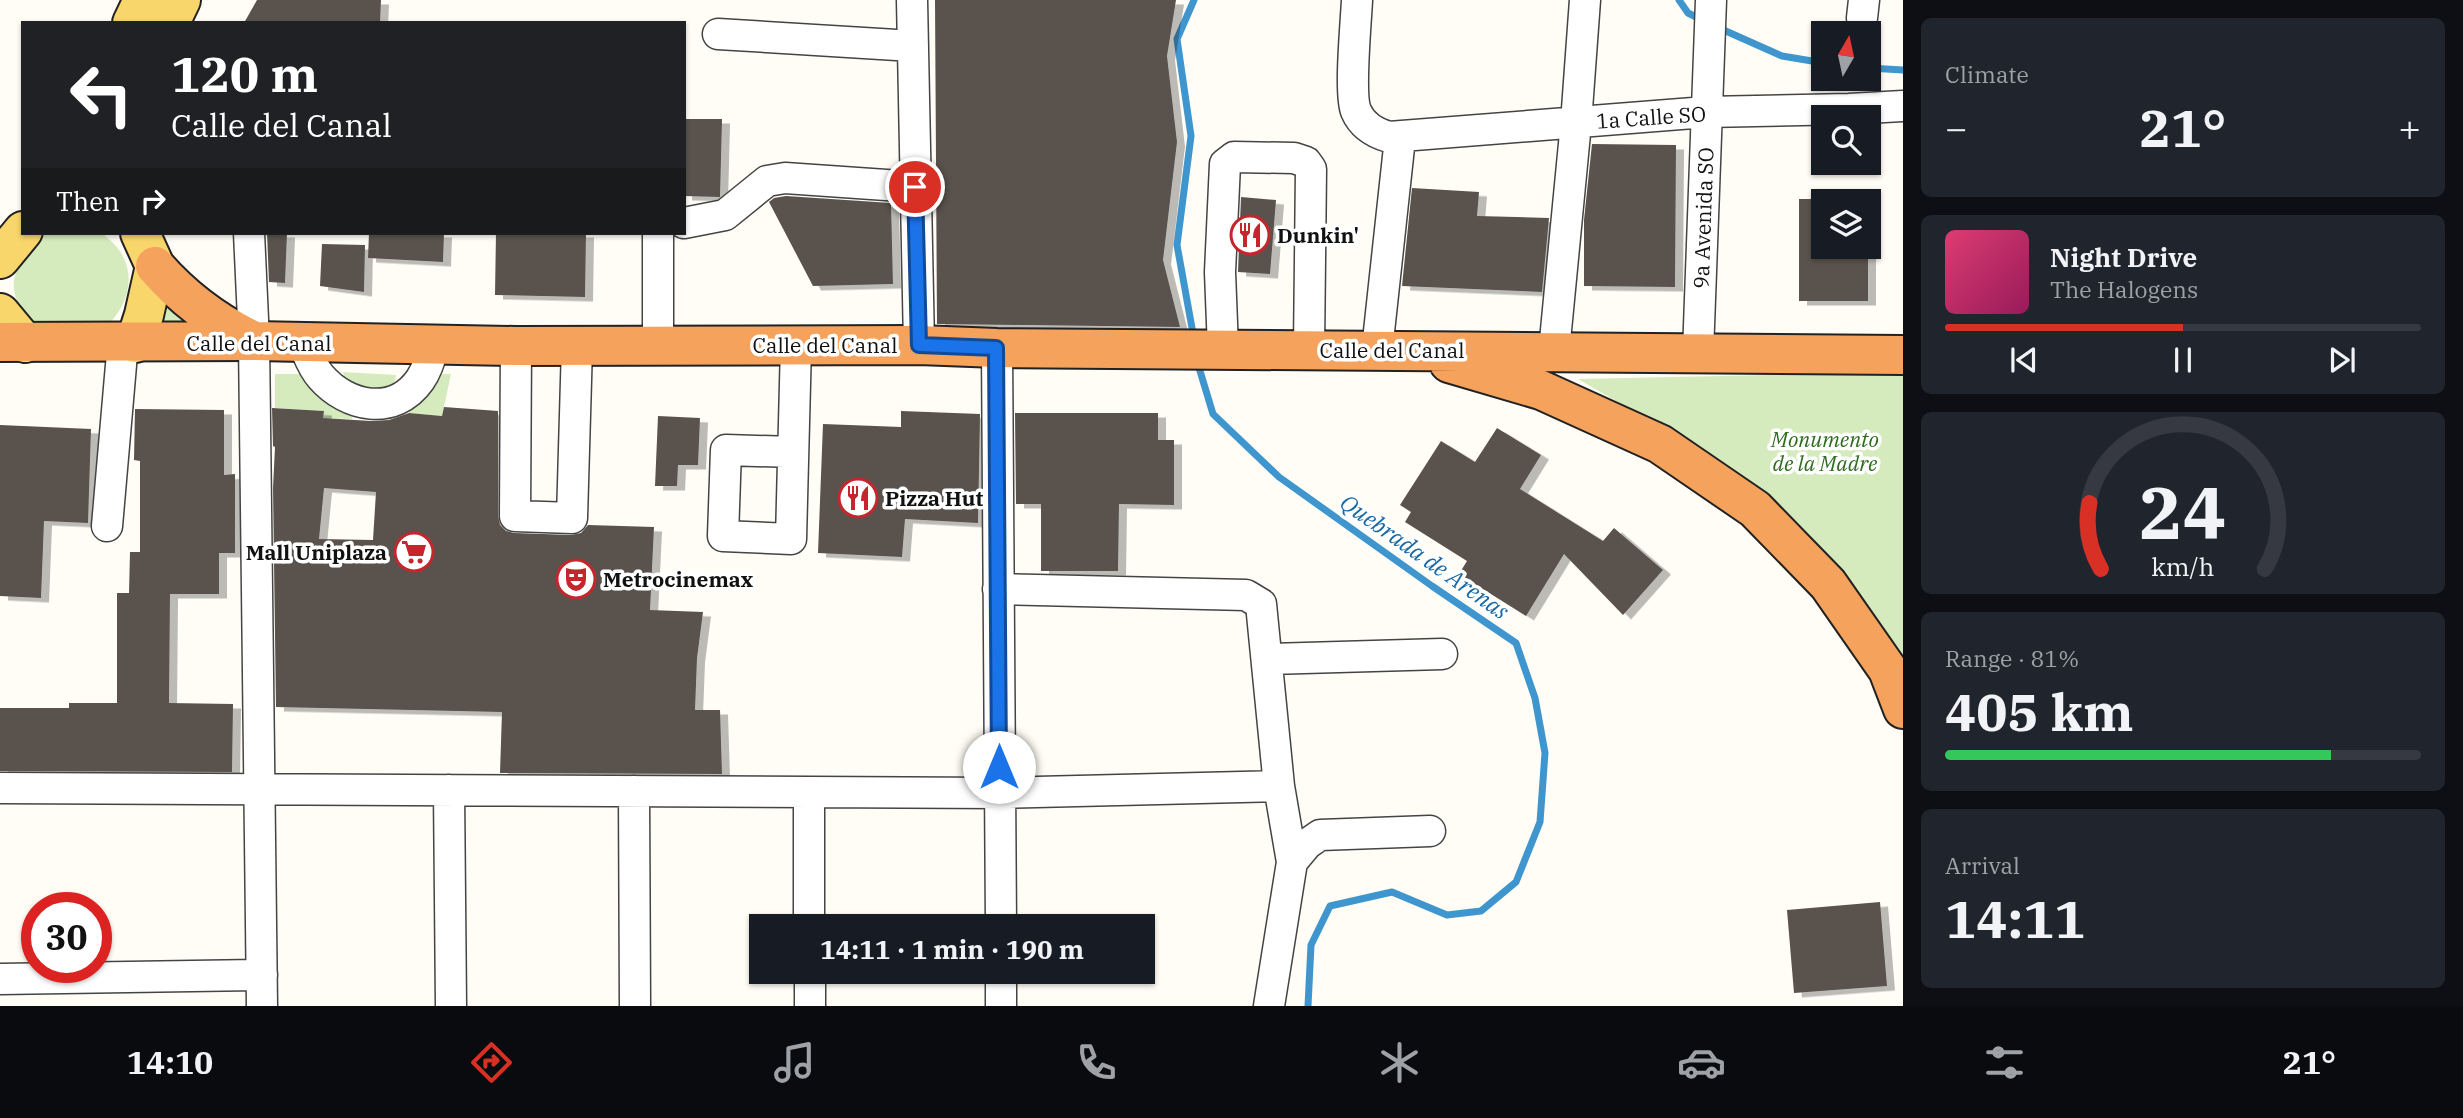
<!DOCTYPE html>
<meta charset="utf-8">
<style>
:root{--surface:#171b24;--page:#20242c;--text:#f1f3f6;--muted:#9ea1a6;--line:#363941;--accent:#d93025}
body{margin:0;font-family:"IBM Plex Serif",serif;background:var(--page);color:var(--text);height:100vh;display:flex;flex-direction:column;font-size:26px;white-space:nowrap}
*{box-sizing:border-box;margin:0}
p{font-size:23px;color:var(--muted)}
.icon{flex:none;width:38px;height:38px;fill:none;stroke:currentColor;stroke-width:2;stroke-linecap:round;stroke-linejoin:round}
.map{position:relative;flex:1;overflow:hidden}
.side{display:flex;flex-direction:column;gap:18px;padding:18px;background:#0d0f14;width:560px}
.side>*{flex:none}
.guide{position:absolute;left:21px;top:21px;width:665px;height:214px;border-radius:0px;box-shadow:0 2px 5px #0004;background:#202124;color:#fff;overflow:hidden}
.needle{width:46px;rotate:9deg}
.tools{position:absolute;left:1811px;top:21px;display:grid;gap:14px}
.tools a{display:grid;place-items:center;width:70px;height:70px;border-radius:0px;background:var(--surface);box-shadow:0 2px 5px #0004;font-size:35px}
.speed{position:absolute;left:21px;top:892px;display:flex;gap:14px;font-size:35px;font-weight:700;text-align:center}
.speed>*{display:grid;place-content:center;width:91px;height:91px;border-radius:50%;background:var(--surface);box-shadow:0 2px 5px #0004;line-height:1}
.speed .limit{border:10px solid #d22;background:#fff;color:#111}
.pin{position:absolute;display:grid;place-items:center;width:60px;height:60px;color:#fff;margin:-30px;border:4px solid #fff;border-radius:50%;box-shadow:0 2px 7px #0007}
.me{position:absolute;width:77px;margin:-38px;rotate:0deg;stroke-linejoin:round;filter:drop-shadow(0 0 5px #0008)}
.turn{display:flex;align-items:center;gap:24px;height:147px;padding:0 35px;font-size:32px}
.turn .icon{width:91px;height:91px;stroke-width:2.5}
.turn b{display:block;font-size:49px;line-height:60px}
.then{display:flex;align-items:center;height:66px;padding:0 35px;background:#0003;gap:14px;font-size:26px}
.big{font-size:52px;font-weight:700;line-height:1.1}
.side .tile{flex:1;display:flex;flex-direction:column;justify-content:center;gap:10px;min-width:0;padding:0 24px;border-radius:10px;background:var(--page)}
.side .dial{align-items:center;gap:0}
.dial svg{height:182px;overflow:visible;fill:none;stroke:var(--line);stroke-width:7;stroke-linecap:round;text-anchor:middle}
.dial text{fill:var(--text);stroke:none}
.song{display:flex;align-items:center;gap:21px}
.cover{width:84px;height:84px;border-radius:10px;background:linear-gradient(135deg,hsl(340 70% 55%),hsl(330 70% 35%))}
.played{height:7px;border-radius:4px;background:linear-gradient(90deg,var(--accent) 50%,var(--line) 50%)}
.keys{display:flex;justify-content:space-around;direction:ltr}
.heat{display:flex;justify-content:space-between;align-items:center;font-size:38px;direction:ltr}
.charge{height:10px;border-radius:5px;background:linear-gradient(90deg,#34c759 81%,var(--line) 0)}
.trip{position:absolute;left:749px;top:914px;width:406px;height:70px;border-radius:0px;background:var(--surface);box-shadow:0 2px 5px #0004;font-weight:700;line-height:70px;text-align:center}
.dock{display:flex;height:112px;justify-content:space-around;align-items:center;background:#090b0e;color:var(--muted)}
.dock .icon{width:49px;height:49px}
.dock .on{color:var(--accent)}
.dock b{font-size:32px;color:var(--text)}
main{display:flex;flex:1;min-height:0}
.map>svg:first-child{display:block}
.green{fill:#d5ebbd}
.lines{fill:none;stroke-linecap:round;stroke-linejoin:round}
.stream{stroke:#3f96cf;stroke-width:7}
.building{fill:#5a524d;fill-rule:evenodd;filter:url(#shadow)}
.minor-casing{stroke:#444;stroke-width:33}
.major-casing{stroke:#222;stroke-width:42}
.highway-casing{stroke:#222;stroke-width:42}
.minor{stroke:#fff;stroke-width:30}
.major{stroke:#f9d66b;stroke-width:38}
.highway{stroke:#f5a25d;stroke-width:38}
.route-casing{stroke:#114b97;stroke-width:18}
.route{stroke:#1a73e8;stroke-width:12}
.labels{text-anchor:middle;dominant-baseline:central;stroke-width:7;stroke-linejoin:round;paint-order:stroke}
.street-label{font-size:21px;fill:#111;stroke:#fff}
.poi-label{font-size:21px;font-weight:bold;fill:#111;stroke:#fff;text-anchor:start}
.park-label{font-size:21px;font-style:italic;fill:#2f6b1f;stroke:#fff}
.water-label{font-size:23px;font-style:italic;fill:#1768a6;stroke:#fff}
</style>
<main>
<div class="map">
<svg width="1903" height="1006" viewBox="0 0 1903 1006">
<defs>
<filter id="shadow"><feDropShadow dx="8" dy="4.5" stdDeviation="0" flood-color="#0004"/></filter>
</defs>
<rect width="100%" height="100%" fill="#fffdf5"/>
<path class="green" d="M42,233H101C140,259 135,301 103,330L31,324C0,283 15,269 42,233Z
M162,291L210,333L157,334Z
M343,372L396,375L394,384L378,393L347,384Z
M1903,372V671L1661,427L1578,379Z
M275,374H305L353,406L352,419L323,418V411L275,408Z
M430,374H451L442,416L409,413L411,403Z"/>
<g class="lines">
<path class="stream" d="M1679,0L1688,13L1702,20
M1719,28L1782,56L1824,63
M1869,68L1903,70
M1194,339L1177,245L1191,136L1177,39L1194,0
M1197,361L1213,414L1279,477L1432,586L1516,643L1535,698L1545,753L1540,822L1516,882L1481,911L1447,915L1392,892L1330,906L1311,945L1308,1006"/>
</g>
<path class="building" d="M257,0H381L380,23H244Z
M935,0H1176L1167,56L1177,142L1163,260L1180,327L937,324Z
M684,119H722L720,197L684,196Z
M1592,144L1676,145L1675,287L1584,286V220Z
M1412,188L1479,192L1477,216L1549,218L1542,292L1402,286Z
M786,196L891,203L893,284L813,286L769,202L774,198Z
M1241,197L1276,200L1270,274L1238,272Z
M1799,199H1824V247H1868V301H1799Z
M267,233H287L285,283L269,282Z
M369,233H444L443,262L368,258Z
M496,233H586L585,297L495,295Z
M322,244L365,245L364,292L320,286Z
M444,407L498,411V516L500,525L506,531L514,533L571,535L581,533L588,525L654,527L650,610L703,612L697,658L695,710H720L722,774L500,773L502,712L276,707L273,488L275,447L273,446L272,408L324,411L323,418L371,421L389,420L409,413L442,416ZM324,488L376,492L373,540L319,539Z
M135,409L224,410V475L235,474V553H219V594H170L169,703L233,704L232,772L0,771V708H69V703H117V593H129L130,552H140V461L134,460Z
M901,411L980,414L978,523L905,519L902,557L818,553L823,424L901,427Z
M1015,413H1158V440H1174V505L1119,504L1118,571H1041V504H1016Z
M658,416L700,418L698,465H678L677,486H655Z
M0,425L91,429L88,523L44,521L41,598L0,596Z
M1497,428L1541,455L1520,489L1603,541L1614,528L1663,570L1623,615L1564,554L1526,616L1459,574L1467,561L1405,522L1411,512L1400,505L1441,441L1475,462Z
M1880,902L1887,986L1794,993L1787,910Z"/>
<g class="lines">
<defs>
<path id="minor" d="M912,0L919,345
M1357,0C1356,22 1349,94 1356,111C1362,125 1375,133 1389,137L1706,112L1849,109L1903,106
M1862,18L1864,0
M718,34L913,46
M684,223L725,215L767,181L785,178L915,187
M249,233L254,341L262,1006
M303,343C308,354 312,367 321,377C347,407 394,417 420,380C427,370 431,357 434,345
M516,346L515,516L572,518L577,346
M658,346V233
M997,348L1001,926
M1223,349L1220,272L1225,164L1234,157L1294,158L1306,162L1311,169L1309,349
M1377,350L1400,138
M1554,351L1576,123L1585,0
M1698,353L1711,0
M793,452L726,450L723,536L791,539L796,345
M107,526L123,342
M998,589L1246,595L1261,604L1279,786L1292,862L1269,1006
M1268,659L1442,654
M0,788L1000,793L1279,786
M449,790L451,1006
M634,791L635,1006
M809,792V926
M1292,862L1307,844L1320,835L1430,831
M810,971V1006
M1001,971V1006
M0,979L262,975"/>
<path id="major" d="M132,23L143,0
M170,23L181,0
M0,259L23,231
M0,313L25,343
M135,343L144,315L155,266L140,233"/>
<path id="highway" d="M155,266C182,297 215,322 252,340
M0,342L254,341L516,346L919,345L997,348L1903,355
M1449,363L1541,390L1660,444L1755,509L1828,584L1888,670L1903,709"/>
</defs>
<use href="#minor" class="minor-casing"/>
<use href="#major" class="major-casing"/>
<use href="#highway" class="highway-casing"/>
<use href="#minor" class="minor"/>
<use href="#major" class="major"/>
<use href="#highway" class="highway"/>
</g>
<g class="lines">
<defs>
<path id="route" d="M915,187L919,345L996,348L999,767"/>
</defs>
<use href="#route" class="route-casing"/>
<use href="#route" class="route"/>
</g>
<defs>
<symbol id="restaurant-ring" viewBox="-11 -11 22 22"><circle r="9.5" fill="#fff" stroke="#c4262e" stroke-width="1.5"/><path d="M-5-6h1v4h1v-4h1v4h1v-4h1v5L-1.5 .5V6h-2V.5L-5-1ZM5-6V6H3V1.5H1.5Q1.5-4 5-6Z" fill="#c4262e"/></symbol>
<symbol id="supermarket-ring" viewBox="-11 -11 22 22"><circle r="9.5" fill="#fff" stroke="#c4262e" stroke-width="1.5"/><path d="M-6-5.5h2.5l.6 2H6L4.5 2H-2.5L-4.4-4H-6ZM-1.5 3.2a1.3 1.3 0 1 0 .1 0ZM3 3.2a1.3 1.3 0 1 0 .1 0Z" fill="#c4262e"/></symbol>
<symbol id="theatre-ring" viewBox="-11 -11 22 22"><circle r="9.5" fill="#fff" stroke="#c4262e" stroke-width="1.5"/><path d="M-5-5.5Q0-4 5-5.5V0Q5 5 0 6Q-5 5-5 0ZM-3.3-2.5H-1v1.5H-3.3ZM1-2.5H3.3v1.5H1ZM-2.8 1Q0 5.5 2.8 1Z" fill="#c4262e"/></symbol>
</defs>
<g fill-rule="evenodd">
<use href="#restaurant-ring" x="1228" y="213" width="44" height="44"/>
<use href="#restaurant-ring" x="836" y="476" width="44" height="44"/>
<use href="#supermarket-ring" x="392" y="530" width="44" height="44"/>
<use href="#theatre-ring" x="554" y="557" width="44" height="44"/>
</g>
<g class="labels">
<g class="street-label">
<text transform="translate(1651 117) rotate(-4)">1a Calle SO</text>
<text transform="translate(1703 218) rotate(-88)">9a Avenida SO</text>
<text x="259" y="343">Calle del Canal</text>
<text x="825" y="345">Calle del Canal</text>
<text x="1392" y="350">Calle del Canal</text>
</g>
<g class="poi-label">
<text x="1277" y="235">Dunkin'</text>
<text x="885" y="498">Pizza Hut</text>
<text x="387" y="552" text-anchor="end">Mall Uniplaza</text>
<text x="603" y="579">Metrocinemax</text>
</g>
<g class="park-label">
<text x="1825" y="439">Monumento<tspan x="1825" dy="24">de la Madre</tspan></text>
</g>
<g class="water-label">
<text transform="translate(1425 556) rotate(35)">Quebrada de Arenas</text>
</g>
</g>
</svg>
<div class="tools">
<a><svg class="needle" viewBox="-14 -14 28 28"><path d="M0-13l5 13h-10z" fill="#e53935"/><path d="M0 13l5-13h-10z" fill="#9ea1a6"/></svg></a>
<a><svg class="icon" aria-label="search" viewBox="0 0 24 24"><circle cx="10" cy="10" r="6"/><path d="M15 15l6 6"/></svg></a>
<a><svg class="icon" aria-label="layers" viewBox="0 0 24 24"><path d="M12 4l9 5-9 5-9-5zM3 14l9 5 9-5"/></svg></a>
</div>
<div class="speed"><div class="limit">30</div></div>
<div class="pin" style="left:915px;top:187px;background:#d93025"><svg class="icon" aria-label="arrive" viewBox="0 0 24 24"><path d="M6 21V4h12l-3 4 3 4H6"/></svg></div>
<svg class="me" style="left:999px;top:767px" viewBox="-20 -20 40 40"><circle r="19" fill="#fff"/><path d="M0-13L10 11 0 6-10 11z" fill="#1a73e8"/></svg>
<div class="trip">14:11 · 1 min · 190 m</div>
<div class="guide">
<div class="turn"><svg class="icon" aria-label="left" viewBox="0 0 24 24"><path d="M17 20v-9H6M10 6l-5 5 5 5"/></svg><div><b>120 m</b>Calle del Canal</div></div>
<div class="then">Then<svg class="icon" aria-label="right" viewBox="0 0 24 24"><path d="M7 20v-9h11M14 6l5 5-5 5"/></svg></div>
</div>
</div>
<section class="side">
<div class="tile"><p>Climate</p>
<div class="heat"><a>−</a><b class="big">21°</b><a>+</a></div>
</div>
<div class="tile">
<div class="song"><i class="cover"></i><div><b>Night Drive</b><p>The Halogens</p></div></div>
<div class="played"></div>
<div class="keys"><svg class="icon" aria-label="previous" viewBox="0 0 24 24"><path d="M18 5L8 12l10 7zM5 5v14"/></svg><svg class="icon" aria-label="pause" viewBox="0 0 24 24"><path d="M8 5v14M16 5v14"/></svg><svg class="icon" aria-label="next" viewBox="0 0 24 24"><path d="M6 5l10 7-10 7zM19 5v14"/></svg></div>
</div>
<div class="tile dial"><svg viewBox="0 0 100 80">
<path d="M14 69A42 42 0 1 1 86 69"/>
<path d="M14 69A42 42 0 0 1 9 40" stroke="#d93025"/>
<text x="50" y="56" font-size="32" font-weight="700">24</text>
<text x="50" y="72" font-size="11">km/h</text>
</svg></div>
<div class="tile"><p>Range · 81%</p><b class="big">405 km</b><div class="charge"></div></div>
<div class="tile"><p>Arrival</p><b class="big">14:11</b></div>
</section>
</main>
<nav class="dock">
<b>14:10</b>
<svg class="icon on" aria-label="directions" viewBox="0 0 24 24"><path d="M12 3l9 9-9 9-9-9zM9 14v-3h6M13 9l2 2-2 2"/></svg>
<svg class="icon" aria-label="music" viewBox="0 0 24 24"><path d="M9 18V5l10-2v13"/><circle cx="6" cy="18" r="3"/><circle cx="16" cy="16" r="3"/></svg>
<svg class="icon" aria-label="phone" viewBox="0 0 24 24"><path d="M5 4h4l2 5-3 2q2 4 5 5l2-3 5 2v4C11 20 4 13 5 4z"/></svg>
<svg class="icon" aria-label="climate" viewBox="0 0 24 24"><path d="M12 3v18M4 7l16 10M4 17L20 7"/></svg>
<svg class="icon" aria-label="car" viewBox="0 0 24 24"><path d="M5 17H2v-5l4-1 3-4h7l3 4 3 1v5h-3M9 17h6M6 11h13"/><circle cx="7" cy="17" r="2"/><circle cx="17" cy="17" r="2"/></svg>
<svg class="icon" aria-label="filters" viewBox="0 0 24 24"><path d="M4 7h16M4 17h16"/><circle cx="9" cy="7" r="2"/><circle cx="15" cy="17" r="2"/></svg>
<b>21°</b>
</nav>
